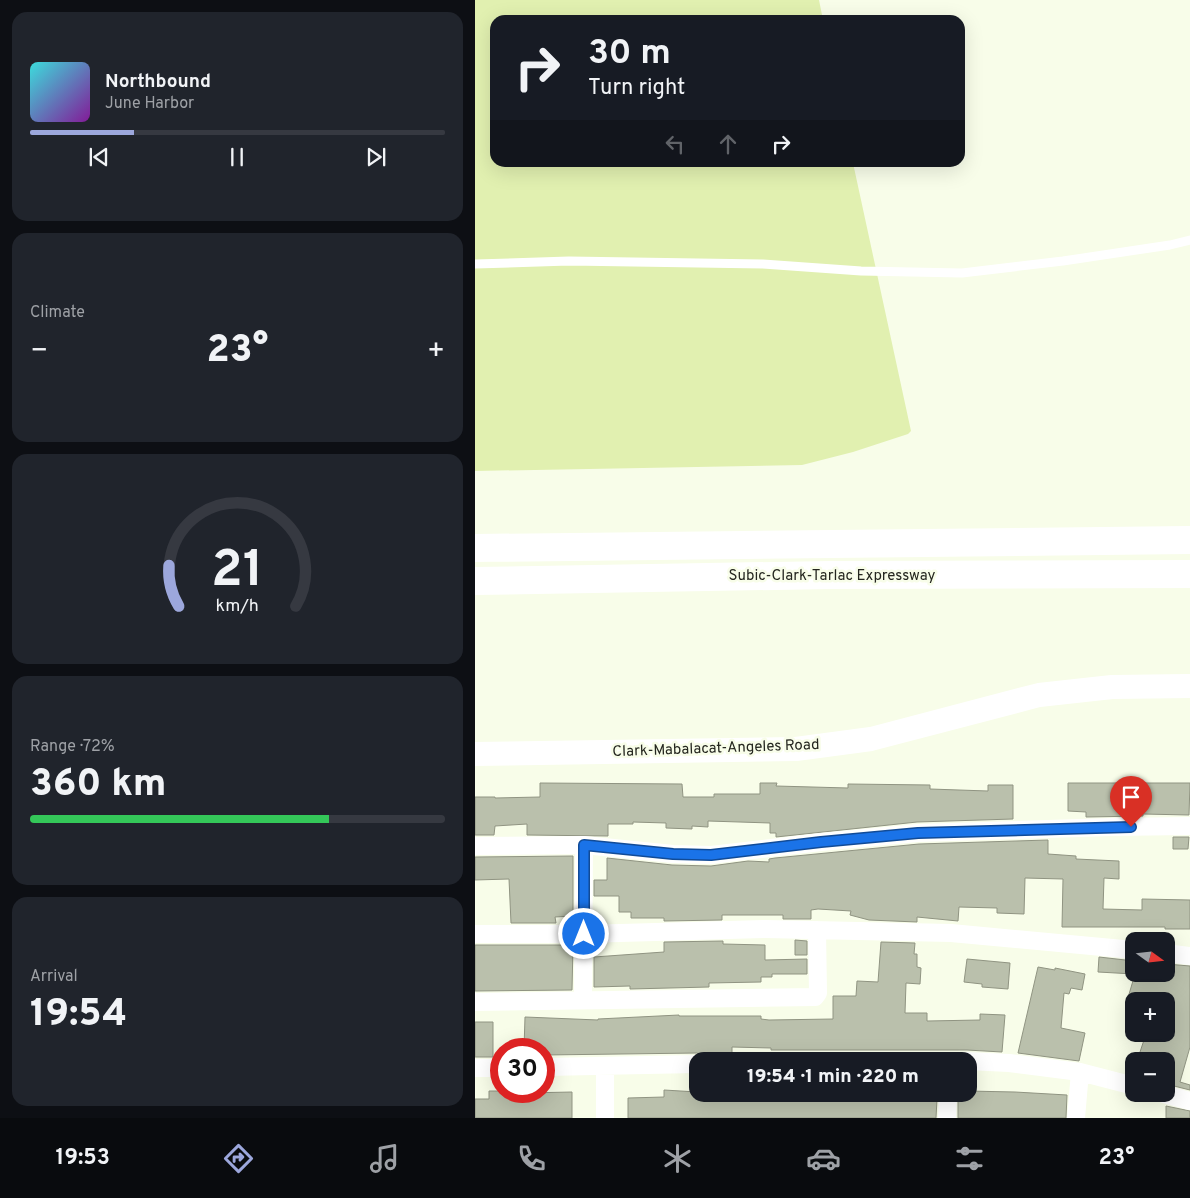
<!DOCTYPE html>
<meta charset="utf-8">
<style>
:root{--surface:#171b24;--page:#20242c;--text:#f1f3f6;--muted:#9ea1a6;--line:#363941;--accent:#9ca7dc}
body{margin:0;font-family:Overpass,sans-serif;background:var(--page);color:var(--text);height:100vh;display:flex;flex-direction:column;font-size:19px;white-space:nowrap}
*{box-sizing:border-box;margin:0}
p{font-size:16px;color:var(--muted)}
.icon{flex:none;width:28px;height:28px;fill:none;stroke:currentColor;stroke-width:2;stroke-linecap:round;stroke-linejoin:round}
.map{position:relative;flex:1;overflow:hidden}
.sheet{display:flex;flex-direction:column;gap:12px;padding:12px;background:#0d0f14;width:475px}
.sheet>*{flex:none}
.guide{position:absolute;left:15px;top:15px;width:475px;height:152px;border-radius:15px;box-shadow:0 5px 20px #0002;background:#171b24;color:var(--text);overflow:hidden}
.needle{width:32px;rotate:105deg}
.controls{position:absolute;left:650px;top:932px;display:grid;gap:10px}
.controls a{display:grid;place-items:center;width:50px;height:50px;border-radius:10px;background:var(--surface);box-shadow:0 5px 20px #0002;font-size:25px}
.speed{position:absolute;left:15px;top:1038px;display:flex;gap:10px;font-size:25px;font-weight:700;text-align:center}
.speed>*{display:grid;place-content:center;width:65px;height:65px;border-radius:50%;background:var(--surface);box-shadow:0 5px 20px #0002;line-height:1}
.speed .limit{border:8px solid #d22;background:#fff;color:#111}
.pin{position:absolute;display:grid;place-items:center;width:42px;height:42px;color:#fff;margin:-51px -21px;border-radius:50% 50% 50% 0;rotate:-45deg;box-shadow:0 0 5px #0007}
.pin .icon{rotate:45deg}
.me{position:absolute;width:55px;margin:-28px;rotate:0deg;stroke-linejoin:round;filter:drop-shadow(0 0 4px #0008)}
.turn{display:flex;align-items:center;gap:18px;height:105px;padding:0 15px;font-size:22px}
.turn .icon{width:65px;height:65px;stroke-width:2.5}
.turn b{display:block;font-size:35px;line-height:42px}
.lanes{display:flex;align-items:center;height:48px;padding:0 15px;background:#0003;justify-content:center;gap:25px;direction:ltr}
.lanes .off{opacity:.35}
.big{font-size:38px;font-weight:800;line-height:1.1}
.sheet .tile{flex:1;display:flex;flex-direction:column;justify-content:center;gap:8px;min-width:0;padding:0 18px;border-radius:15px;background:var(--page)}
.sheet .dial{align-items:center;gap:0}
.dial svg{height:130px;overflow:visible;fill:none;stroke:var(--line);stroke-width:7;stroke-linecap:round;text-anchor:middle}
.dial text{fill:var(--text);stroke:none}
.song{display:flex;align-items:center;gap:15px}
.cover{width:60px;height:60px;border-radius:8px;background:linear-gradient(135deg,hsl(180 70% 55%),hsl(290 70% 35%))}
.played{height:5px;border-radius:2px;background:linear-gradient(90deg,var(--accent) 25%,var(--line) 25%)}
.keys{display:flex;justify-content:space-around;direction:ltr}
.heat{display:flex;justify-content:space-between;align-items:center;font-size:28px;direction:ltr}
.charge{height:8px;border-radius:4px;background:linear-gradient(90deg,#34c759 72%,var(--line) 0)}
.trip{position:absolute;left:214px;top:1052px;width:288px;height:50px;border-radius:15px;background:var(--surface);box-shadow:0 5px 20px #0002;font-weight:800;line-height:50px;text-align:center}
.tabs{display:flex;height:80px;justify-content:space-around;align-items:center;background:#090b0e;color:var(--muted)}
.tabs .icon{width:35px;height:35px}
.tabs .selected{color:var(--accent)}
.tabs b{font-size:22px;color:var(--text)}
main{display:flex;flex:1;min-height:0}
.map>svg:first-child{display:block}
.green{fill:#e1f0b0}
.building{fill:#bac0ac;stroke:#909482}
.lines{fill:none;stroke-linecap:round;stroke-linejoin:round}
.service{stroke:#fff;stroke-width:9}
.minor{stroke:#fff;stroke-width:18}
.secondary{stroke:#fff;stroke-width:24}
.motorway{stroke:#fff;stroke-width:28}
.route-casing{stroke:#114b97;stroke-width:12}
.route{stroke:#1a73e8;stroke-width:9}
.labels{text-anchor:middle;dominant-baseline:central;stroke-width:5;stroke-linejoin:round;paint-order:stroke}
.street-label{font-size:15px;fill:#24261f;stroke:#f8fde9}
</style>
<main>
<section class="sheet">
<div class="tile">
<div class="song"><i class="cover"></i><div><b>Northbound</b><p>June Harbor</p></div></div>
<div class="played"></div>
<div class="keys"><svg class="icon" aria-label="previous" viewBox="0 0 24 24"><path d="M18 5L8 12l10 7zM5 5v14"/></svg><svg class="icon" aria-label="pause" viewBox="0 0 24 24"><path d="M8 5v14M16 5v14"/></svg><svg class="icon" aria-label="next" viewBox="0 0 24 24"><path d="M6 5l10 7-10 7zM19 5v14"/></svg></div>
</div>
<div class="tile"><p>Climate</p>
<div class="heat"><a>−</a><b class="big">23°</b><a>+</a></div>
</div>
<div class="tile dial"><svg viewBox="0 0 100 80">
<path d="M14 69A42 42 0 1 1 86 69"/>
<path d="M14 69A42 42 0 0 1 8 44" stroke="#9ca7dc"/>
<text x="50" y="56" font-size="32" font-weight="700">21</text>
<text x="50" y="72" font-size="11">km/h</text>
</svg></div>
<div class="tile"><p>Range · 72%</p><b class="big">360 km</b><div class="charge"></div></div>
<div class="tile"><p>Arrival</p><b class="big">19:54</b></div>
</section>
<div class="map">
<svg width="715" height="1118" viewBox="0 0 715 1118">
<rect width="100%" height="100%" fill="#f8fde9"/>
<path class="green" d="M0,0H344L348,20H20V162L378,163L436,431L433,434L378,452L327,465L0,471Z"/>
<path class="building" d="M65,783L207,784L208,797H239V794H285V783H302L301,786L373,788V784L455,785V789L513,791V785H538V819L442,822L301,837V833H295V823L233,821V827L217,826V829L191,828V823L158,822V824H133V836L52,835V824L20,826L19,835H0V797H20V798L65,797Z
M593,783H715L714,815L668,814V816L611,817V812L593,811Z
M698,837H714L713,849H698Z
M573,840V854L601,856V859L644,861V879L629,878L628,909L667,910V899L715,900V929H690V927H587L588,879L550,878L549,914L522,913V908L484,907L483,921L442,917V922L394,920L375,915L376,911L343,909L336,910V919H308V915H247V920L189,921V918H156V912H144V896H119V880H132V858L197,865L236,866L273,861L294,862V859L300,858L444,844Z
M98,856V916L80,917L81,923H36L34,879L0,880V857Z
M320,940L332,941V955H320Z
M248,941V944L290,945V960L332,959V974H297V977H286V982L234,983V987L155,989V986L119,987V957L189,952V942Z
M406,942L440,943L439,954H442V967L446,968L445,984L431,983L430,1013H452V1021L505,1020V1014L530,1015L527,1052L492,1050H296V1048L257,1047V1058H230L222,1053L69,1055V1049H49L50,1017L123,1020V1019L204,1015V1016H286V1019L294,1020L358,1019V996H381L382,981L403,982Z
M0,945H98L97,990L0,991Z
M624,957L659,961V974L623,972Z
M492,959L535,963L533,989L507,987V984L489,982Z
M691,964L715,966V1047L705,1082L715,1085V1090L691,1084V1061H662L671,1034H691V1001H652L660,974H691Z
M563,967L580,970V968L610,974L607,990L596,988L594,994L589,993L586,1028L610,1033L604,1061L543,1053Z
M0,1022H18V1057H0Z
M189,1090L222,1092V1094H294V1101H330V1095L370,1098V1094H427V1099H462L461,1118H153V1098L189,1097Z
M14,1091H49V1093L97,1092V1118H0V1099H14Z
M492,1091L540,1092L592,1095L591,1118H483V1099H488V1094H492Z
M691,1106L715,1111V1118H691Z"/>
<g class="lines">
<path class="service" d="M0,264L94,261L288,264L386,271L487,273L588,261L695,245L715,240"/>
<path class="minor" d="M0,846L109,845L198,854L236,855L346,842L443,833L636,827L715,826
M0,934H109L290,929L476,933L659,950
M691,953L715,956
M108,1000L109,845
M0,1002L340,997L343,993L342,930
M300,1061H488
M492,1061L534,1063L605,1072L659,1086
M69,1067L222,1064
M130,1067V1118
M0,1068H26
M689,1094L715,1101
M472,1118L473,1094
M601,1118L605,1072"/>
<path class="secondary" d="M0,754L321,749L396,739L564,695L637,687L715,686"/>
<path class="motorway" d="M0,548L715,540
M0,581L355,575L715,574"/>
</g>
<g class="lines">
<defs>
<path id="route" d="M109,934V845L198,854L236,855L346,842L443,833L656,827"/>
</defs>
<use href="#route" class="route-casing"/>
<use href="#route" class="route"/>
</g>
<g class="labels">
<g class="street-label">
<text x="357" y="576">Subic-Clark-Tarlac Expressway</text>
<text transform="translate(241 749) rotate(-2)">Clark-Mabalacat-Angeles Road</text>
</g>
</g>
</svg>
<div class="controls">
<a><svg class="needle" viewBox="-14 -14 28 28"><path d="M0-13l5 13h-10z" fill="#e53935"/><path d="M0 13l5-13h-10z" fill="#9ea1a6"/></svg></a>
<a>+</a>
<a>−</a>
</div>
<div class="speed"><div class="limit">30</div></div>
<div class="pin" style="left:656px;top:827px;background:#d93025"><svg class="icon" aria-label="arrive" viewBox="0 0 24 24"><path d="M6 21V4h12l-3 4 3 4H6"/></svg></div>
<svg class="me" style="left:109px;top:934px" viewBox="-20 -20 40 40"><circle r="17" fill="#1a73e8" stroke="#fff" stroke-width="3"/><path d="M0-11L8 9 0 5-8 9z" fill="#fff"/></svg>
<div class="trip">19:54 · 1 min · 220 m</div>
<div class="guide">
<div class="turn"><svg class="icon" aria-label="right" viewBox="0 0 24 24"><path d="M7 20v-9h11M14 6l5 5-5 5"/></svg><div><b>30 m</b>Turn right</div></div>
<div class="lanes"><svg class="icon off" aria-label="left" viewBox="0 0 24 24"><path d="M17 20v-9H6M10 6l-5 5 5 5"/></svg><svg class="icon off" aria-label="ahead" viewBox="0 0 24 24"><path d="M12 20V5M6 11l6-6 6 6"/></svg><svg class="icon" aria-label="right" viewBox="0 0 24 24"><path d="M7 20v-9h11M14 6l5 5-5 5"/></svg></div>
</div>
</div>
</main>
<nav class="tabs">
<b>19:53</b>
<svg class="icon selected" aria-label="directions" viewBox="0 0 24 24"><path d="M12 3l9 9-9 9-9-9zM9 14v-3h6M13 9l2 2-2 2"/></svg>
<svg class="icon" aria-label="music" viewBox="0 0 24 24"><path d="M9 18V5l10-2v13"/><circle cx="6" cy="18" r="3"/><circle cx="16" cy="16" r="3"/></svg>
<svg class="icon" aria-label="phone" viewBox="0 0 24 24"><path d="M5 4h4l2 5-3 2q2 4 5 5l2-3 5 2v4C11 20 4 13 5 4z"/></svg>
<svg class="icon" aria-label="climate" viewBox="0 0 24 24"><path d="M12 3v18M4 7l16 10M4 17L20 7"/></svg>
<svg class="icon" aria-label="car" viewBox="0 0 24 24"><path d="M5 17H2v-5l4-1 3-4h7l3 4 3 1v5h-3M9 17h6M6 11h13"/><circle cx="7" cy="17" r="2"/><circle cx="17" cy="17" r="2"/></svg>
<svg class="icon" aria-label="filters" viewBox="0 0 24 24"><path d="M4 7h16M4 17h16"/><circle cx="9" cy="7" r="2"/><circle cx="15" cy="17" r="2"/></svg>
<b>23°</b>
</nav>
